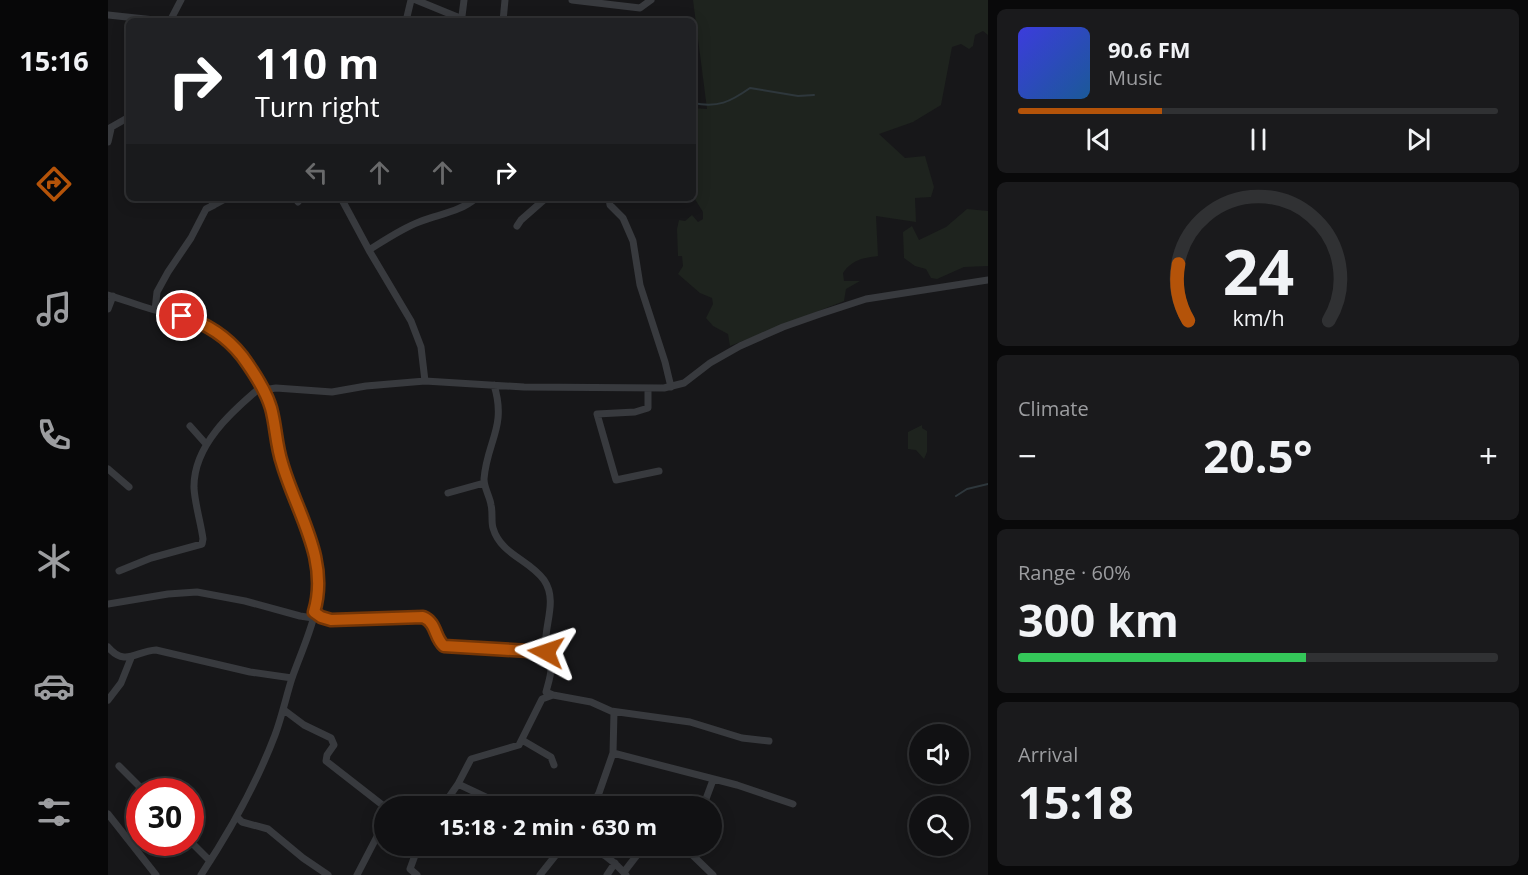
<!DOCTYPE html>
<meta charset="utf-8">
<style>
:root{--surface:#111113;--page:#1a1a1c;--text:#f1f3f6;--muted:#9c9da0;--line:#303133;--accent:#b45309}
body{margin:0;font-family:"Open Sans",sans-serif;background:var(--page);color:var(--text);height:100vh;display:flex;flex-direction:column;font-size:22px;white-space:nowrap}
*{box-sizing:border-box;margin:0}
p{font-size:20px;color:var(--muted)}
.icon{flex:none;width:33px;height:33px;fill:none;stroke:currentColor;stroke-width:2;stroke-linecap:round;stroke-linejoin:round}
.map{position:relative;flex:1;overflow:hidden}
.panel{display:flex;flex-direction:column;gap:9px;padding:9px;background:#09090a;width:540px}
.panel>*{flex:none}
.top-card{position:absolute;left:18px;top:18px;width:570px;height:183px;border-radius:9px;box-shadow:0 3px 15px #0003,0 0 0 2px var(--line);background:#202124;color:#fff;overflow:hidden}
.fabs{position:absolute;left:801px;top:724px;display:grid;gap:12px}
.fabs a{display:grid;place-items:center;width:60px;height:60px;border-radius:50%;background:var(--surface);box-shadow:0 3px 15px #0003,0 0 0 2px var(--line);font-size:30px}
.speed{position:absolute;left:18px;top:778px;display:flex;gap:12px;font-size:30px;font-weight:700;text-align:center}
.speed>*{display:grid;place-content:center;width:78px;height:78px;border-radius:50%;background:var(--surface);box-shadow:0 3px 15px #0003,0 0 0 2px var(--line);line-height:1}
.speed .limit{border:9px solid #d22;background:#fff;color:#111}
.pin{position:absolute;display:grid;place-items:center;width:51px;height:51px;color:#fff;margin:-26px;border:3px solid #fff;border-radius:50%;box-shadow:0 2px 6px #0007}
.me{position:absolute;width:66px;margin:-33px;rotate:275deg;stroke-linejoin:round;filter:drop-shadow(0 0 4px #0008)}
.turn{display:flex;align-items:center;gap:21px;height:126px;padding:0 30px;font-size:27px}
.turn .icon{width:78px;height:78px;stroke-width:2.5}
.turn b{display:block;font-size:42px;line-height:51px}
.lanes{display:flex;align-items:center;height:57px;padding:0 30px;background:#0003;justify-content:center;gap:30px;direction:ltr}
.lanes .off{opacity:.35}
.big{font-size:45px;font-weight:700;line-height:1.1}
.panel .card{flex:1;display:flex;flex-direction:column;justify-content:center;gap:9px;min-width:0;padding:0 21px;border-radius:9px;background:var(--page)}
.panel .dial{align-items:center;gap:0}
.dial svg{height:156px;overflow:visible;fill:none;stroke:var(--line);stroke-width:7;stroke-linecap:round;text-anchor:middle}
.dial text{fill:var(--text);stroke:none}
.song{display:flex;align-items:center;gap:18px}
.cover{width:72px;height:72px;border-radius:9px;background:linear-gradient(135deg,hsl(240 70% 55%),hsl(210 70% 35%))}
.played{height:6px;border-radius:3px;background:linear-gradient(90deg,var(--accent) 30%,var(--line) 30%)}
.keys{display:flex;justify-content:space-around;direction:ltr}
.heat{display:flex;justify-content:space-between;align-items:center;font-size:33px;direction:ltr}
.charge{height:9px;border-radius:4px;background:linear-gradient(90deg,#34c759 60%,var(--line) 0)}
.trip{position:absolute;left:266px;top:796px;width:348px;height:60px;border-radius:30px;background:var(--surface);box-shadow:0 3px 15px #0003,0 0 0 2px var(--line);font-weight:700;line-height:60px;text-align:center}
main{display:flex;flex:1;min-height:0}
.dock{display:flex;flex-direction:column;width:108px;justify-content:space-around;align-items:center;background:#070708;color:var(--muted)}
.dock .icon{width:42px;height:42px}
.dock .active{color:var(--accent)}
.dock b{font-size:27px;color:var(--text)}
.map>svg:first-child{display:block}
.green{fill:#1e231e}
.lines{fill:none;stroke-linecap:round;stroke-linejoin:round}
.stream{stroke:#2e373c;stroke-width:2}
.minor{stroke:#383a3e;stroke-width:7}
.route-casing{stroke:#753606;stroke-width:15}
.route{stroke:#b45309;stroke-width:10}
</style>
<main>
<nav class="dock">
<b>15:16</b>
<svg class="icon active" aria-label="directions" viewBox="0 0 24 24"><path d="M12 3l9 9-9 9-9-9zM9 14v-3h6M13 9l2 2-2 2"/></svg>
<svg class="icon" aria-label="music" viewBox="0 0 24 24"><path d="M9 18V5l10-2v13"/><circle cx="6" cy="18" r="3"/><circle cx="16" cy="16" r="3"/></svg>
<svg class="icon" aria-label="phone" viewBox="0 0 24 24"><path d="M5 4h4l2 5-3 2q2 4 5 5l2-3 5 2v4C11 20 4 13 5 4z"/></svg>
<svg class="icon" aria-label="climate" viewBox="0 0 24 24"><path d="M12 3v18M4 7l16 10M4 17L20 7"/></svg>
<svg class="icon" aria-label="car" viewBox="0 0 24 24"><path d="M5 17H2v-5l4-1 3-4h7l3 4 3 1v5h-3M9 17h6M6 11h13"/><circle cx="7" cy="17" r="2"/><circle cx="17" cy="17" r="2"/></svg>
<svg class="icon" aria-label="filters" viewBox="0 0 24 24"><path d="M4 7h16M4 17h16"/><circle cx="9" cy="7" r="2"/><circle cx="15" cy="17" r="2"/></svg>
</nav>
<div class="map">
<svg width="880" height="875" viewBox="0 0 880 875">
<rect width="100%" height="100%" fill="#171719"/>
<path class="green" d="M585,0H880V35L875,31L867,35L865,46L861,49L853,44L844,47L833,105L805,122L771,134L797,158L817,156L826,187L823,197L807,198L808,222L768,216L770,256C754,258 744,260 735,273L736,281H752L738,289L736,301L622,346L620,334L605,326L598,318L605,304L604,298L592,293L570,274L575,266L574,256H570L569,229L571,220L577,221L584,215L590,222L595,219V212L585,196V108L599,109Z
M859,209L880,211V266L856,267L829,279L823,278L818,269L807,266L796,258L795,232L804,226L811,240L838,227Z
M814,425V428L819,431V452L816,459L808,450L800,449V432Z"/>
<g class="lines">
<path class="stream" d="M585,103C610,108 622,102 642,88L690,96L706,95
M848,496L859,489L880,484"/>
<path class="minor" d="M308,0L352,18L354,16L356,0
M464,0L532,8L543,0
M0,15L56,21
M62,21L73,0
M298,21L303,0
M395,21L397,0
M0,129L21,117
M0,142L3,129
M187,198L190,202
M233,198L262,252L303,321L313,347L317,381
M501,198L502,205L515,218L525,241L532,285L557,362L563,387
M106,205L119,198
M409,226L413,220L438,198
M261,250C277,240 293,229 311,222C331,214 352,212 368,198
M0,295C14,299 29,305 43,309C64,315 86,316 103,328C129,347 153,377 162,408C167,425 168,443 173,461C184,499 206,533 210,573C214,610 196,644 184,678C178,697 174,716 167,735C148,785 122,831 93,875
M0,309L5,296
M47,310L49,292L60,272L83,238L98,209L106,205L102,198
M540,388V408L527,412L489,414L508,480L551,471
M155,390L168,388L224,392L258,386L317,381L416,387L556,388L576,383L602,363L632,346L675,327L712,314L758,299L880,280
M82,426L98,444
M0,469L21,487
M340,493L376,483
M11,571L43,558L94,544L95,539C93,523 87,505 86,488C85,446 123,412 153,387
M0,604L60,594L89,592L137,601L192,616L205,618
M206,612L213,617L223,620L315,617C329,623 326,638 336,646L438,652
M0,647C17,667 28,651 48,650L142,672L184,678
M445,695L483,702L503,711L582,722L634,738L661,741
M0,700L13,683L23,658
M176,710L196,725L223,738L226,745L219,755L218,761L277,807
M414,740L443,757L446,765
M505,753L629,785L685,804
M11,766L37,792
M350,784L399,807
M334,807L350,784L363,759L411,745L434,699L445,695L438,692C440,684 444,673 443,665C442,660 439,656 438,652C434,628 451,602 436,580C421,559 393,555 385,528C383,521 385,513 383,505C382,497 376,488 376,479C379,441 399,427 386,385
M483,807L491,793L505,753L506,712
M595,807L605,780
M0,814L48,875
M129,817L134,822L160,829L195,858L220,875
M82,841L102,861
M478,846C495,852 507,862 518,875
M575,846L605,875
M516,872L536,846
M249,875L276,823
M309,875L302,869L310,847
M432,875L455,846
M499,875L507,863"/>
</g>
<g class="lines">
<defs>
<path id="route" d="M74,316C97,323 119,337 134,356C145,371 158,391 163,408C168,426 168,445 174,463C188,512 222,559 206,612L213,617L223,620L315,617C329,623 326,637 336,646L438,652"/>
</defs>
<use href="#route" class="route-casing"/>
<use href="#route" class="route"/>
</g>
</svg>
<div class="fabs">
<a><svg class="icon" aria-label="sound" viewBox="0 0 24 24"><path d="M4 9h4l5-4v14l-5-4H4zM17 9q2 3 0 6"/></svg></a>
<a><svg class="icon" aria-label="search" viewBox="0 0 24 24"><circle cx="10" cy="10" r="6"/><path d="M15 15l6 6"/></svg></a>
</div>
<div class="speed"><div class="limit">30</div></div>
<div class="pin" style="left:74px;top:316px;background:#d93025"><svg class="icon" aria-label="arrive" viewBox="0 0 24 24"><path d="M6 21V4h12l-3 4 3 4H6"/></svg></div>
<svg class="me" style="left:438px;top:652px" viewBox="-20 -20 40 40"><path d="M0-17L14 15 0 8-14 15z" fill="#b45309" stroke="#fff" stroke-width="4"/></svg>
<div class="trip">15:18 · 2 min · 630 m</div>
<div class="top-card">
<div class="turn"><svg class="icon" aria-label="right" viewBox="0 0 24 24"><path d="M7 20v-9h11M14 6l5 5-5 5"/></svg><div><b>110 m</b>Turn right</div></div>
<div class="lanes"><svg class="icon off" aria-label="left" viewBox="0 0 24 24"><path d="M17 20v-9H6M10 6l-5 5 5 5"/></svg><svg class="icon off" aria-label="ahead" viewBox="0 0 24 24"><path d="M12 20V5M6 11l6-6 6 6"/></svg><svg class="icon off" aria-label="ahead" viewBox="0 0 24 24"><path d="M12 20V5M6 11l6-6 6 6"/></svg><svg class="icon" aria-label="right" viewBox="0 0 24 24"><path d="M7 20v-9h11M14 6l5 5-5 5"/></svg></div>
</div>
</div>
<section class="panel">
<div class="card">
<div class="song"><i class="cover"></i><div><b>90.6 FM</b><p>Music</p></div></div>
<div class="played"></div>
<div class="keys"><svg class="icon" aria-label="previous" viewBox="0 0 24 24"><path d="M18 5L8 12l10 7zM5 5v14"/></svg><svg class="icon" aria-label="pause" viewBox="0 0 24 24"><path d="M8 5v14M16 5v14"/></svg><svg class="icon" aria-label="next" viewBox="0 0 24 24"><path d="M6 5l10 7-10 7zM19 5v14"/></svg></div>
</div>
<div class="card dial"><svg viewBox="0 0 100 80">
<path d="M14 69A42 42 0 1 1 86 69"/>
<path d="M14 69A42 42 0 0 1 9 40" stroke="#b45309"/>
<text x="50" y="56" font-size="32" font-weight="700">24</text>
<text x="50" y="72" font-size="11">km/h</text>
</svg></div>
<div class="card"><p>Climate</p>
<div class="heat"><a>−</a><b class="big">20.5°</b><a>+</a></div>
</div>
<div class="card"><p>Range · 60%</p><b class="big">300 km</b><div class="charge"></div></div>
<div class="card"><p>Arrival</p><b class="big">15:18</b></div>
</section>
</main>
